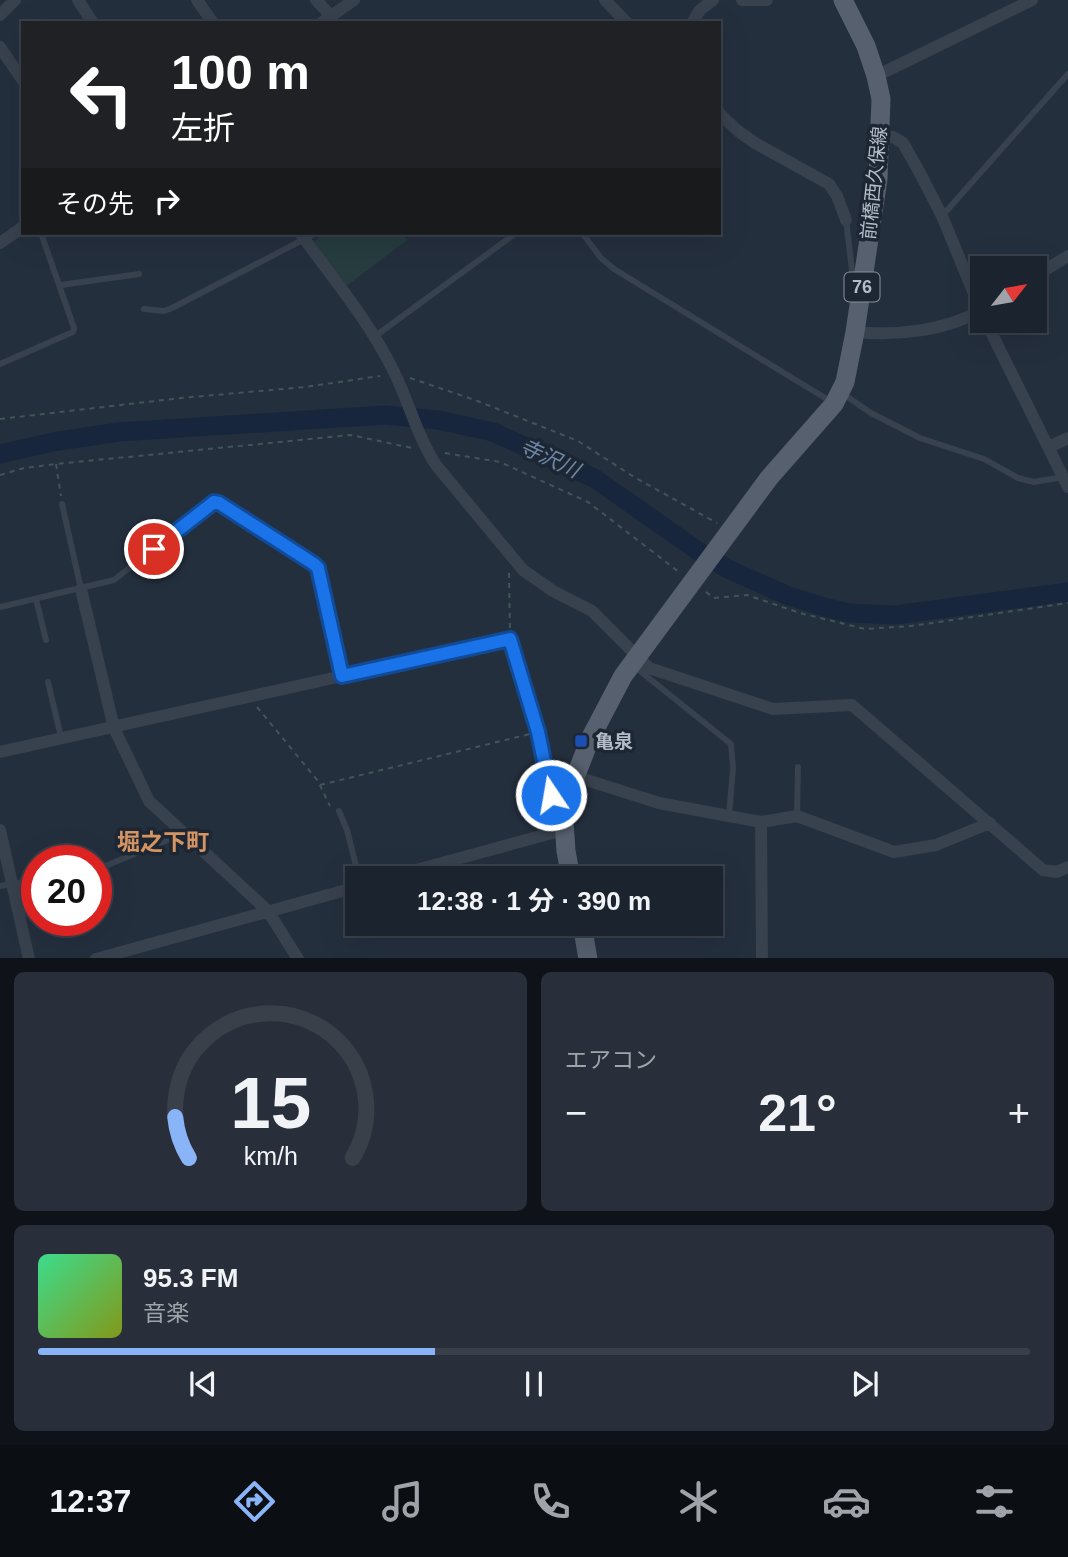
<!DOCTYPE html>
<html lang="ja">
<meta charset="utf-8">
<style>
:root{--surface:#1b232e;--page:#282f3a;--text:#f1f3f6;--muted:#a0a4aa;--line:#39404a;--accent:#8ab4f8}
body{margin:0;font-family:Arial,"Noto Sans JP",sans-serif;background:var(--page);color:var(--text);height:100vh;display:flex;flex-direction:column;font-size:26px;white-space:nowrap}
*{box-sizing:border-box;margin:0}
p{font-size:23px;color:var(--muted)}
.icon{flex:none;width:38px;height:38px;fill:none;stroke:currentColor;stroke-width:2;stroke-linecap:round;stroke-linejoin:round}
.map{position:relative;height:958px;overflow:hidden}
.drawer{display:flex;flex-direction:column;gap:14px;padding:14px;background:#0f1319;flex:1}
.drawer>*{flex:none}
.guide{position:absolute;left:21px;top:21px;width:700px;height:214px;border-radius:0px;box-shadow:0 7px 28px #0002,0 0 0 2px var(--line);background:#202124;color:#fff;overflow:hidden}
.needle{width:46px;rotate:59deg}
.buttons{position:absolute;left:970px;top:256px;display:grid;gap:14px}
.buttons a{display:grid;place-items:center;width:77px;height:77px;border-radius:0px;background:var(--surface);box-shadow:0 7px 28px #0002,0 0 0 2px var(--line);font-size:35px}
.speed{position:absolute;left:21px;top:845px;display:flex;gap:14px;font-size:35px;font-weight:700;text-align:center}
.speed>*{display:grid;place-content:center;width:91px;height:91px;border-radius:50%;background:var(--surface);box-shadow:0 7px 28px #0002,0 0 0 2px var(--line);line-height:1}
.speed .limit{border:10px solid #d22;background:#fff;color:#111}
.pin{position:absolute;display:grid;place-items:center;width:60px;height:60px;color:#fff;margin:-30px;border:4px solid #fff;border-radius:50%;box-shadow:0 2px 7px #0007}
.me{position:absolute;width:77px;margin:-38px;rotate:348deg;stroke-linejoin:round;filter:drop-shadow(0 0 5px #0008)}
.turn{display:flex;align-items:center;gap:24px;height:147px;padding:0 35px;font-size:32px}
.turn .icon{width:91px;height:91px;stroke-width:2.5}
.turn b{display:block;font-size:49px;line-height:60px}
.then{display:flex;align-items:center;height:66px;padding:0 35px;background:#0003;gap:14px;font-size:26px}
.big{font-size:52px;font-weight:700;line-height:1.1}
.drawer .widget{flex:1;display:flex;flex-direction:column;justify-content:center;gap:10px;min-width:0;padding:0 24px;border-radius:10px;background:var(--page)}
.drawer .dial{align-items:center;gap:0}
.dial svg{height:182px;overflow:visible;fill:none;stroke:var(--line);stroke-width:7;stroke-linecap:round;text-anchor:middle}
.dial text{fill:var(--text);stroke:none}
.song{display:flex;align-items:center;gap:21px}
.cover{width:84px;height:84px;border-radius:10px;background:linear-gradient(135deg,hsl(150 70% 55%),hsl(70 70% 35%))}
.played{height:7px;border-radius:4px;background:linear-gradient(90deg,var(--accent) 40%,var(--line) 40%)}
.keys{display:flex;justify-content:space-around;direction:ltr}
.heat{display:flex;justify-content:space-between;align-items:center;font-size:38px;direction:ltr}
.drawer .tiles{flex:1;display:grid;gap:14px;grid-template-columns:1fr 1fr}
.widget:last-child{grid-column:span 2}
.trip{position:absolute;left:345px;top:866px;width:378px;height:70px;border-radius:0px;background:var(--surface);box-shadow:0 7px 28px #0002,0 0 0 2px var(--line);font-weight:700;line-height:70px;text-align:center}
.dock{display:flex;height:112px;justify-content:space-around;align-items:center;background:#0b0e12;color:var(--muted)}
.dock .icon{width:49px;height:49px}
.dock .selected{color:var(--accent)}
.dock b{font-size:32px;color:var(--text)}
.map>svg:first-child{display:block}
.green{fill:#263c3f}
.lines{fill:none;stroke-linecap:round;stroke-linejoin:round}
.river{stroke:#17263c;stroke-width:19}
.path{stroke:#3f5557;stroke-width:2;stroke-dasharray:5 5;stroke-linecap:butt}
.lane{stroke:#38414e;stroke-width:6}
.street{stroke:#38414e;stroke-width:12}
.primary{stroke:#56606e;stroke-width:19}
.route-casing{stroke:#114b97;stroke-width:18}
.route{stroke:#1a73e8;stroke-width:12}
.transit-dot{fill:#1a4fb4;stroke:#1d2633;stroke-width:2.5}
.labels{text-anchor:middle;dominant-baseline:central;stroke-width:7;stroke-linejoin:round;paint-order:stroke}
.shield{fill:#1d2633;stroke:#878f9c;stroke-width:2}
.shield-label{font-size:18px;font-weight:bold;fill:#b4bcc9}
.street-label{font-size:19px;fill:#b4bcc9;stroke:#1d2633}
.poi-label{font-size:19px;font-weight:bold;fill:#b4bcc9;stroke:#1d2633;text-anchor:start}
.water-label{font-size:21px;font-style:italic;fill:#6d86a8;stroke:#1d2633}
.quarter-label{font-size:23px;font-weight:bold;fill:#d59563;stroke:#1d2633}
</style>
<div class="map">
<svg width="1068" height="959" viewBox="0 0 1068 959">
<rect width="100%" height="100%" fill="#242f3e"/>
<path class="green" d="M324,233H401L407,240L345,287L314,242Z"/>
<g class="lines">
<path class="river" d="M0,454L58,441L119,432L385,415L438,420L493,432L594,478L701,553L728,569L786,595L824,607L850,613L895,615L1068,592"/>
<path class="path" d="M410,378L475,400L578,441L634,477L717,523
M0,419L181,398L305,387L380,376
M445,453L500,462L588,502L679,572
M56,464L61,496
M0,475L24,468L56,464L351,435L412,448
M509,573L510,631
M706,592L714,598L747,595L800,613L865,629L911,626L1068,603
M257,707L318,781L330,806
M320,785L530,734"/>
<path class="lane" d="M942,216L1068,74
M846,220L854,287
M582,233L601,258L614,269L830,401
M61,285L139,274
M144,309L164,311L172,308L316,233
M374,337L516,233
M0,364L73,332L74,328L41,233
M843,394L871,413L920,438L984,459L1018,478L1034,482L1063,477
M62,504L81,589
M36,599L46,640
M0,607L114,580L214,502L219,503L318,568L342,676L510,639L538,732L551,795L561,806
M635,667L731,744L733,768L729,816
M48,682L61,737
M339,811L347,830L359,878
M797,816L798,767
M96,870L177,836L180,831
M0,886L37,880"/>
<path class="street" d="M78,0L93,23
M197,0L213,23
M316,0L331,16
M605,0L627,23
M742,0H767
M0,15L15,0
M321,23L354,0
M692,23L700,10L713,0
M0,47L23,81
M876,76L1032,0
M719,113L738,131L755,143L829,184L837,196L846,220
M880,138L893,137L903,143L921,175L942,216L982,313
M300,233C332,277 370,322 394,372C409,402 417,436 436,465L523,570L553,591L592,611L649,668L773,709L852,705L1043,870L1057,872L1068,867
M0,243L23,227
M1034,277L1068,256
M985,320L1068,487
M855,332C897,336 945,331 982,310
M1049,447L1068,438
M81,589L114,728L149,801L268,911L298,959
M0,752L342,676
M574,776L659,803L761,822L797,816L894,852L936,845L990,823
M761,822L762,959
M0,830L29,959
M387,878L563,830
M96,959L357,887"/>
<path class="primary" d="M571,878L566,851L563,807L591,737L623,676L769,478L834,404L845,382L855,332L878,179L881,99L876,76L866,46L843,0
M582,924L588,959"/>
</g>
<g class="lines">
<defs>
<path id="route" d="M154,549L214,502L219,503L314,564L318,568L342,676L510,639L538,732L551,795"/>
</defs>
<use href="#route" class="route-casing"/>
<use href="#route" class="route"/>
</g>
<rect class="transit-dot" x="574" y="734" width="14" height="14" rx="3.5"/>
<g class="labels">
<rect class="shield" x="844.5" y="272.5" width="35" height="29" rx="5"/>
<g class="shield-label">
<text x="862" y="287">76</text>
</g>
<g class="street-label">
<text transform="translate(874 183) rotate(-84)">前橋西久保線</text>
</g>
<g class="poi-label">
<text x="595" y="741">亀泉</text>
</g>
<g class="water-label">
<text transform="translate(550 458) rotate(25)">寺沢川</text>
</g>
<g class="quarter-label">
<text x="163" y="842">堀之下町</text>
</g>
</g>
</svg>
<div class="buttons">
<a><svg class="needle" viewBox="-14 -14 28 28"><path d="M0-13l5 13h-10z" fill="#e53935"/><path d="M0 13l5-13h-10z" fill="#a0a4aa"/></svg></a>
</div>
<div class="speed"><div class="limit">20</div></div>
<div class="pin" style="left:154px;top:549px;background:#d93025"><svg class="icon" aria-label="arrive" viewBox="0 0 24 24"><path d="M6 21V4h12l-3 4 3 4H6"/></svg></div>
<svg class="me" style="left:551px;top:795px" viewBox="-20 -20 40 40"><circle r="17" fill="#1a73e8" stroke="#fff" stroke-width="3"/><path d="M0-11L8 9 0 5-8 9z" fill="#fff"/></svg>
<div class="trip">12:38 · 1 分 · 390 m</div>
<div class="guide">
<div class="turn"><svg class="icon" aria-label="left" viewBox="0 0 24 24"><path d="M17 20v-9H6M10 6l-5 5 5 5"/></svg><div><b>100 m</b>左折</div></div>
<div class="then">その先<svg class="icon" aria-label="right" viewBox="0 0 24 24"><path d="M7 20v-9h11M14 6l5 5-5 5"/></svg></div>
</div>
</div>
<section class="drawer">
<div class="tiles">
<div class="widget dial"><svg viewBox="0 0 100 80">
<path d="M14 69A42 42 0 1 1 86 69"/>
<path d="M14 69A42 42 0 0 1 8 51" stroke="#8ab4f8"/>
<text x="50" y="56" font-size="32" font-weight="700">15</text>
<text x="50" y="72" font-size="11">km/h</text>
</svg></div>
<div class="widget"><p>エアコン</p>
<div class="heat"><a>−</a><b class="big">21°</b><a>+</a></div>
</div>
<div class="widget">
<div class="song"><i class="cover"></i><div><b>95.3 FM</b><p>音楽</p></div></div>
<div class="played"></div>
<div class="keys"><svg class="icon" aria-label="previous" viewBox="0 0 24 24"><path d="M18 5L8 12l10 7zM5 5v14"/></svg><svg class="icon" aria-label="pause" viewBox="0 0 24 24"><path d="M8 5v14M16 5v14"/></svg><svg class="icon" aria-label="next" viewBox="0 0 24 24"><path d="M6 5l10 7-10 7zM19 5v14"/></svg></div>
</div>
</div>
</section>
<nav class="dock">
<b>12:37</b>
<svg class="icon selected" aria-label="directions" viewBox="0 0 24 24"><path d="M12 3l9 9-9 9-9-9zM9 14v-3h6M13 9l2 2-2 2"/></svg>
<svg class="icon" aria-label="music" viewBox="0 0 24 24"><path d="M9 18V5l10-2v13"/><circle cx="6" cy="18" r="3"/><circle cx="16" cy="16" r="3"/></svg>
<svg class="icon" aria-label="phone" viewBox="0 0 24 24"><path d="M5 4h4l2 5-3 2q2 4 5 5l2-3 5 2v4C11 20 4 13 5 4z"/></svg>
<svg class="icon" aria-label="climate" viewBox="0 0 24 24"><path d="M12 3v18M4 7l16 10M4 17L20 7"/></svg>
<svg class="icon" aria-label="car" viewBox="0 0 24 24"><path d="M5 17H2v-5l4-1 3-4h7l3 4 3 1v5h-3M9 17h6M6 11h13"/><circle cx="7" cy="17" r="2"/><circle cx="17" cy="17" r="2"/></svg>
<svg class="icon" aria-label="filters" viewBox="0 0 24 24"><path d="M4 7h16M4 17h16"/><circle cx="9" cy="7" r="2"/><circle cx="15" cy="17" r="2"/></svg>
</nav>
